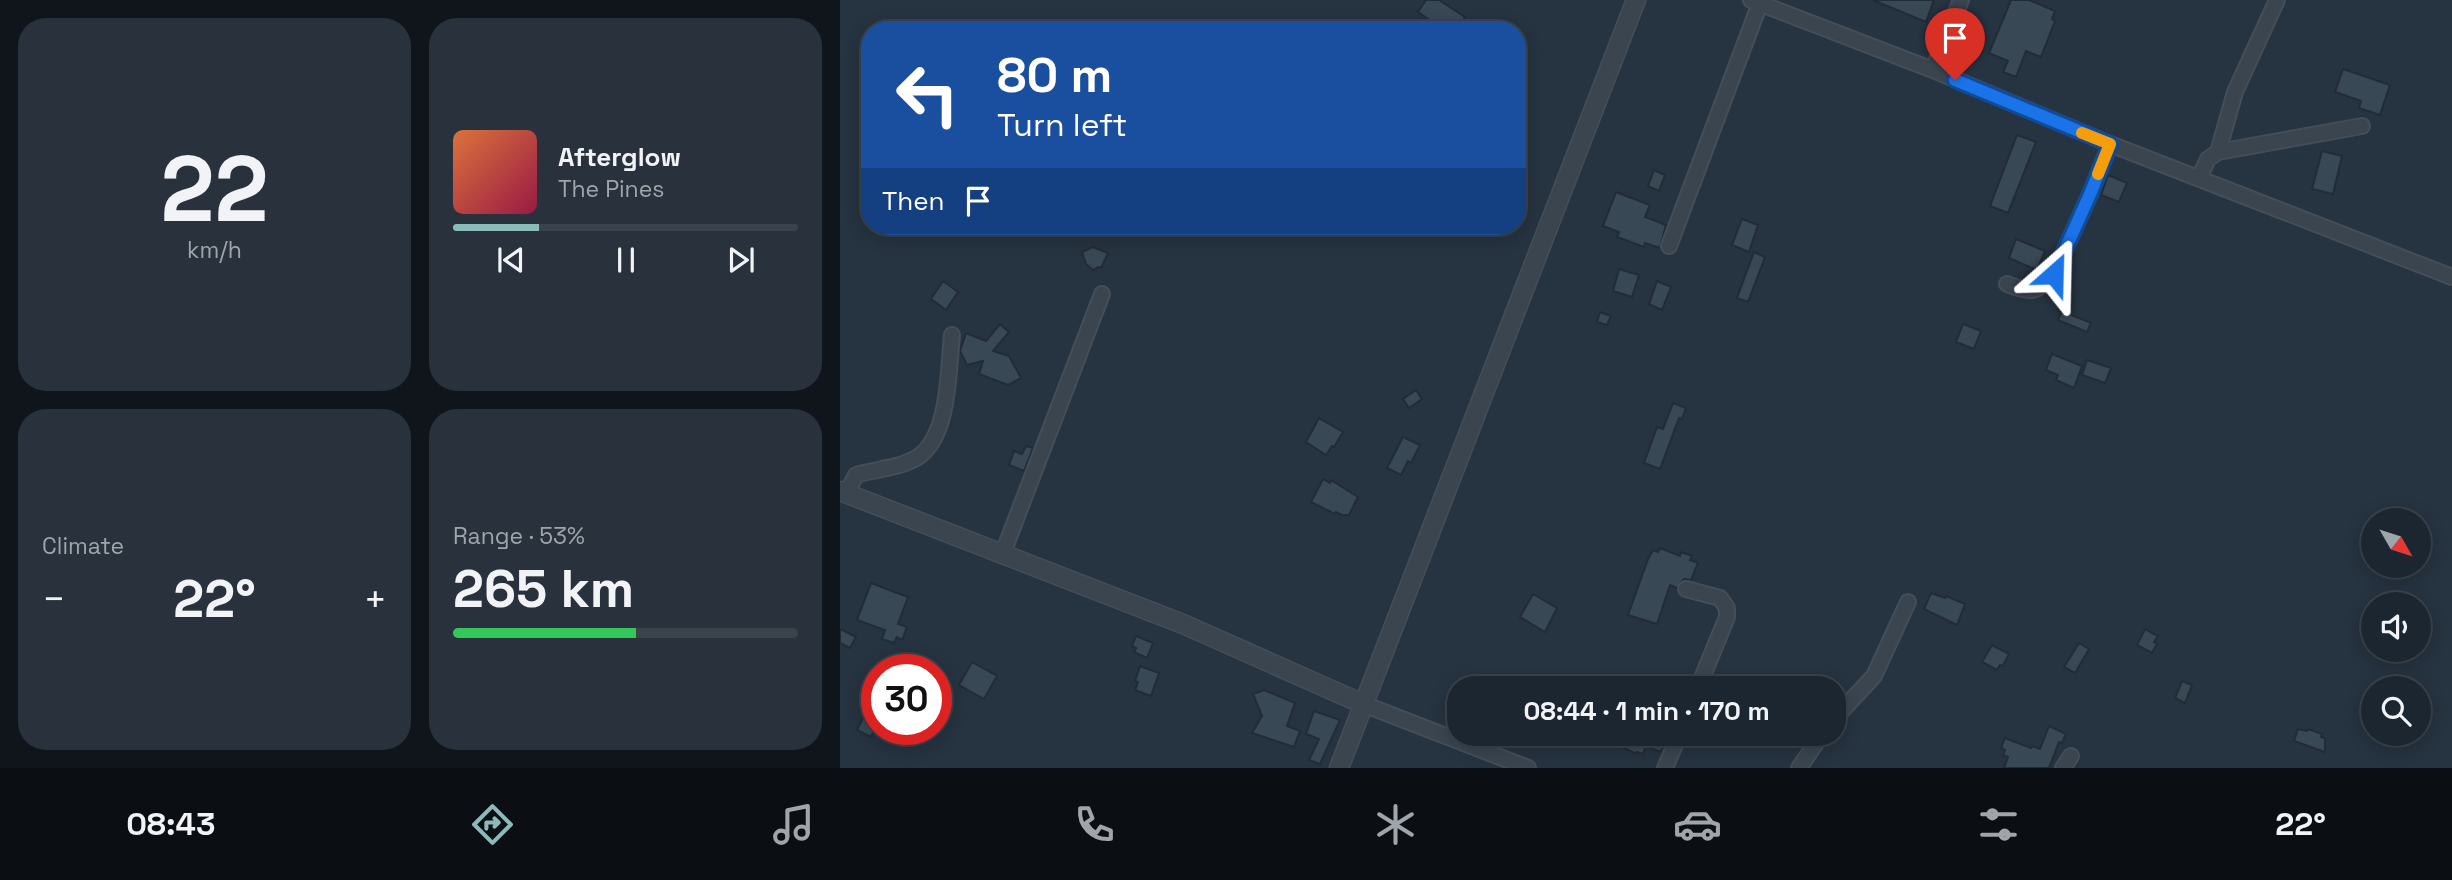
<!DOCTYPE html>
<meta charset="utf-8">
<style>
:root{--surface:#1c2630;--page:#29323c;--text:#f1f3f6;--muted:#a0a5ab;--line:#3a434c;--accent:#8bbbb9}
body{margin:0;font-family:"Space Grotesk",sans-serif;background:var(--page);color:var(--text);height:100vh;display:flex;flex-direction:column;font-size:26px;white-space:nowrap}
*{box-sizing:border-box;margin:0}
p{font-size:23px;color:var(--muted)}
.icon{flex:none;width:38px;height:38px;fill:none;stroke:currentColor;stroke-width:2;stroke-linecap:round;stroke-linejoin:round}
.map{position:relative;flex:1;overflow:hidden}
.side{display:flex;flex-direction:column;gap:18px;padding:18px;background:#0f151a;width:840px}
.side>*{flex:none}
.guide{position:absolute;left:21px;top:21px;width:665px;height:214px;border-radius:28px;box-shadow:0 4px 18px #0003,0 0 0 2px var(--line);background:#1a4fa0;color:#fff;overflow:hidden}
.needle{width:46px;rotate:129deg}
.fabs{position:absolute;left:1521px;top:508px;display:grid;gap:14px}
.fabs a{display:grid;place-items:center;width:70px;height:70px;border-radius:50%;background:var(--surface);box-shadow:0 4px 18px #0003,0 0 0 2px var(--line);font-size:35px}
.speed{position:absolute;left:21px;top:654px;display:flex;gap:14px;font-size:35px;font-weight:700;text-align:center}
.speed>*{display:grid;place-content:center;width:91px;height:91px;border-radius:50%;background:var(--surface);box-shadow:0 4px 18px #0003,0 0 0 2px var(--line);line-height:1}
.speed .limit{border:10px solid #d22;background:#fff;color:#111}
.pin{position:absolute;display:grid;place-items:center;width:60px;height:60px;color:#fff;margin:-72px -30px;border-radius:50% 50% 50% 0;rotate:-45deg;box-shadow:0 0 7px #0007}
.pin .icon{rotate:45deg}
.me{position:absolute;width:77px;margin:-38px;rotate:25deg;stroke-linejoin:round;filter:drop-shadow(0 0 5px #0008)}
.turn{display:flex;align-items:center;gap:24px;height:147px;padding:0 21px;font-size:32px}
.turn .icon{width:91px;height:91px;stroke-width:2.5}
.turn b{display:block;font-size:49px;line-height:60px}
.then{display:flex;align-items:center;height:66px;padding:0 21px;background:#0003;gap:14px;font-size:26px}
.big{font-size:52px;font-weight:800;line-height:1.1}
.side .card{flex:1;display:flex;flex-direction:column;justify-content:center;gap:10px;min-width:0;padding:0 24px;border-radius:28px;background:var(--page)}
.side .dial{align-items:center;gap:0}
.dial b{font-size:91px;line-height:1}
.song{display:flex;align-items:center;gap:21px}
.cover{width:84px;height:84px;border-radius:10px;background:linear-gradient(135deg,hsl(20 70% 55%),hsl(340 70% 35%))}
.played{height:7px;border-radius:4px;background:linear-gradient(90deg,var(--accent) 25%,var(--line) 25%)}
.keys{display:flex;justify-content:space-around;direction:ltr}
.heat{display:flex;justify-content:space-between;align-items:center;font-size:38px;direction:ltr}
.charge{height:10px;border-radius:5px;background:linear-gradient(90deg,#34c759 53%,var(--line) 0)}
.side .tiles{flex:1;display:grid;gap:18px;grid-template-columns:repeat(2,1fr)}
.trip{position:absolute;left:607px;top:676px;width:399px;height:70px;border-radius:28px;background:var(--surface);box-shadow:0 4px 18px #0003,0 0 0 2px var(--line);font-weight:800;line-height:70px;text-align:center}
.menu{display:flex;height:112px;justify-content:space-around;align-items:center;background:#0b0f13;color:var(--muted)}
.menu .icon{width:49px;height:49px}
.menu .on{color:var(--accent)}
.menu b{font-size:32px;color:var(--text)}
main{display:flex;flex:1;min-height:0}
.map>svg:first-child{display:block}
.building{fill:#394855;stroke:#212c37;stroke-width:2}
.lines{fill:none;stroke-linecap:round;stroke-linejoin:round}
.minor-casing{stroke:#444e59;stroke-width:18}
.tertiary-casing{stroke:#444e59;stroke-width:21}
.minor{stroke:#3a4550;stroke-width:14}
.tertiary{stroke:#3a4550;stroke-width:18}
.route-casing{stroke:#114b97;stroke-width:18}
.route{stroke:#1a73e8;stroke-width:12}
.slow{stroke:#f59e0b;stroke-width:12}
</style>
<main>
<section class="side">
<div class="tiles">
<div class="card dial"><b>22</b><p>km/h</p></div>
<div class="card">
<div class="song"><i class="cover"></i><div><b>Afterglow</b><p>The Pines</p></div></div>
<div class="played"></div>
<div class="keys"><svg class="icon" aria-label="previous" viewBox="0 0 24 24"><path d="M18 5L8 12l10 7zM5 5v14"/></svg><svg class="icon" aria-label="pause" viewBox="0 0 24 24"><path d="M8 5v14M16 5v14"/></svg><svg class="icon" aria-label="next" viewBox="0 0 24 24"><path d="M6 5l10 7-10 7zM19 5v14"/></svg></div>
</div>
<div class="card"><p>Climate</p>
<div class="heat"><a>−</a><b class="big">22°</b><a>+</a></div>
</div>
<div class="card"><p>Range · 53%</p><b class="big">265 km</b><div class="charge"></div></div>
</div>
</section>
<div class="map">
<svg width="1612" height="768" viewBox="0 0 1612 768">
<rect width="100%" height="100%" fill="#263340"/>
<path class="building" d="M586,0H599L625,17L617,30H604L578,12Z
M1033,0H1094L1086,22Z
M1171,0H1189L1215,11L1212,19L1215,21L1201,57L1186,51L1176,77L1163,72L1168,61L1149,53Z
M1503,69L1550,85L1540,115L1519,108L1521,101L1495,92Z
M1177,135L1196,142L1168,213L1150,206Z
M1482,151L1502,156L1493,194L1472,189Z
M814,170L825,175L819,191L808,186Z
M1268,175L1287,183L1279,202L1261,195Z
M776,192L810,205L805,217L826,225L820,248L805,243L804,247L777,237L779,232L763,226Z
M902,219L918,225L909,252L892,245Z
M1176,239L1205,251L1197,270L1169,258Z
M253,247L268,253L261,268L258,267L253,270L246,264L242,252Z
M914,252L925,257L908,302L897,298Z
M779,269L799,275L792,297L773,291Z
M103,281L118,292L106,310L91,299Z
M817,281L831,287L822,310L809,304Z
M1222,311L1251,323L1247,332L1218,320Z
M760,312L771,316L767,325L757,322Z
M160,324L169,332L153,351L169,356L181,378L168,385L139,374L143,361L127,365L120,351L126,333L146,341Z
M1123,324L1141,331L1134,349L1116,342Z
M1212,354L1242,366L1234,388L1216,380L1218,375L1206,370Z
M1247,360L1271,368L1265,383L1242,375Z
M576,390L582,399L569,408L563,399Z
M833,403L846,408L842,419L839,418L820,469L804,463L817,427L823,429Z
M479,418L503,432L494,447L492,446L486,455L466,442Z
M563,437L580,445L571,463L568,461L561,475L547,468Z
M186,446L193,448L184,471L169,465L174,451L182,454Z
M483,479L490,483L491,480L518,497L509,515H502L496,512L495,514L471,502Z
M820,548L840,556L841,552L852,556L850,560L858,563L851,580L844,579L837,588L830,585L817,624L788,615L808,559L813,550L818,552Z
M31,583L68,597L58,624L67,627L62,640L57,637L54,643L42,639L45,630L17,620Z
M1091,593L1105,598L1106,596L1125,604L1117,625L1084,609Z
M693,594L717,608L705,632L680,617Z
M0,629L16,637L10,648L0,643Z
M1305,629L1318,636L1314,642L1317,644L1312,653L1297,645Z
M296,636L313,643L307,658L294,652L296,648L292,646Z
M1239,643L1249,649L1235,673L1224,667Z
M1152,645L1169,654L1163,666L1160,665L1157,670L1142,662Z
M132,662L157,676L144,699L119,685Z
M300,666L319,673L311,696L295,690L298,682L295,681Z
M1342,681L1352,685L1345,703L1335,698Z
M37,690V725L31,737L17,730Z
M424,690L455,703L447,726L460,731L454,747L412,733L422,716L413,694Z
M474,711L500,720L480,764L469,760L479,739L466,734Z
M1209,726L1226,734L1222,743L1219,742L1209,768H1164L1168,757L1163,755L1165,750L1161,748L1165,738L1191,748L1192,746L1200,749Z
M1458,729L1467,731L1468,729L1482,734L1481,737L1485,738V752L1454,741Z
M751,733H815L827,738L821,752L806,746L803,754L797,752V754Z"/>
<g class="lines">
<defs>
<path id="minor" d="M911,0L1093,70L1270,144L1612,277
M1093,70L1121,0
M1378,152L1395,92L1437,0
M1359,178L1368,159L1378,152L1522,126
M829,246L920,3
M1167,284C1189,293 1198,294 1214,274L1251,192L1270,144
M6,494L16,475C36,469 61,468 78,457C110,435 108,370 112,335
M163,553L262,294
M846,589L880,598L887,608V617L858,688
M523,704L688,768
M994,719L1034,676L1068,602
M825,768L840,733
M959,768L983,733
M1223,768L1231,756"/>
<path id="tertiary" d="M0,491L343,624L523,704
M499,768L796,0"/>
</defs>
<use href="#minor" class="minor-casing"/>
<use href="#tertiary" class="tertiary-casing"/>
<use href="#minor" class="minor"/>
<use href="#tertiary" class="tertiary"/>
</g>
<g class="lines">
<defs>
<path id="route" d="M1115,80L1270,144L1251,192L1214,274"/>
</defs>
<use href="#route" class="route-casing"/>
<use href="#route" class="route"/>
<path class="slow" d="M1242,133L1270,144L1258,174"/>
</g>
</svg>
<div class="fabs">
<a><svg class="needle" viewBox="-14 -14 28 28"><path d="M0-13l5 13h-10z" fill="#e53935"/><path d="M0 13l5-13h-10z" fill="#a0a5ab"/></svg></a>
<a><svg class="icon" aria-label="sound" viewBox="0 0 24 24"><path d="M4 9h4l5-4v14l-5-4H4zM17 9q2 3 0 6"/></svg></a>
<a><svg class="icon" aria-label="search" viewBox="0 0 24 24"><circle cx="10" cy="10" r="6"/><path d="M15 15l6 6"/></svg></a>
</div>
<div class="speed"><div class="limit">30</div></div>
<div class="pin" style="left:1115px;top:80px;background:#d93025"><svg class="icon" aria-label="arrive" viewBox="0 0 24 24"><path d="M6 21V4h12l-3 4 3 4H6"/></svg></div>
<svg class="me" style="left:1214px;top:274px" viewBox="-20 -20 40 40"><path d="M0-17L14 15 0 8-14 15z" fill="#1a73e8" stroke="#fff" stroke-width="4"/></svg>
<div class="trip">08:44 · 1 min · 170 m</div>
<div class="guide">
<div class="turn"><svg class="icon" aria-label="left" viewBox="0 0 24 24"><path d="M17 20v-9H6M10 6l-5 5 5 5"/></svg><div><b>80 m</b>Turn left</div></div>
<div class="then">Then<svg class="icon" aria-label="arrive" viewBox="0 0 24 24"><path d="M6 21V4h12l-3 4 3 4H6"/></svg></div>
</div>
</div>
</main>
<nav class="menu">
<b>08:43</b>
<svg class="icon on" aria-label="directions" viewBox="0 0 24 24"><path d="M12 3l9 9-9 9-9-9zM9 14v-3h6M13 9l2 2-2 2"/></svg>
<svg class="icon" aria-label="music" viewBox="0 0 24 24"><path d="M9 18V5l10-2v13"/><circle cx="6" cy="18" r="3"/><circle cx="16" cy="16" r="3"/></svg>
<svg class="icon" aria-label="phone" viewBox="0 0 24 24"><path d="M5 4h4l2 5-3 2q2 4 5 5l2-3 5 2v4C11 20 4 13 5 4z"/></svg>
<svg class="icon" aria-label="climate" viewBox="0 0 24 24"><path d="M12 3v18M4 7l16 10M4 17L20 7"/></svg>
<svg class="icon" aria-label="car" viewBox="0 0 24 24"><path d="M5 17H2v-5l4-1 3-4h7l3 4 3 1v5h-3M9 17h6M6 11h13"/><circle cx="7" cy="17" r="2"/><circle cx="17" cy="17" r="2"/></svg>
<svg class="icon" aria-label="filters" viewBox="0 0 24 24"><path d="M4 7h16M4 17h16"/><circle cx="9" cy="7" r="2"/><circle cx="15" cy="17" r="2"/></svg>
<b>22°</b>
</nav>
